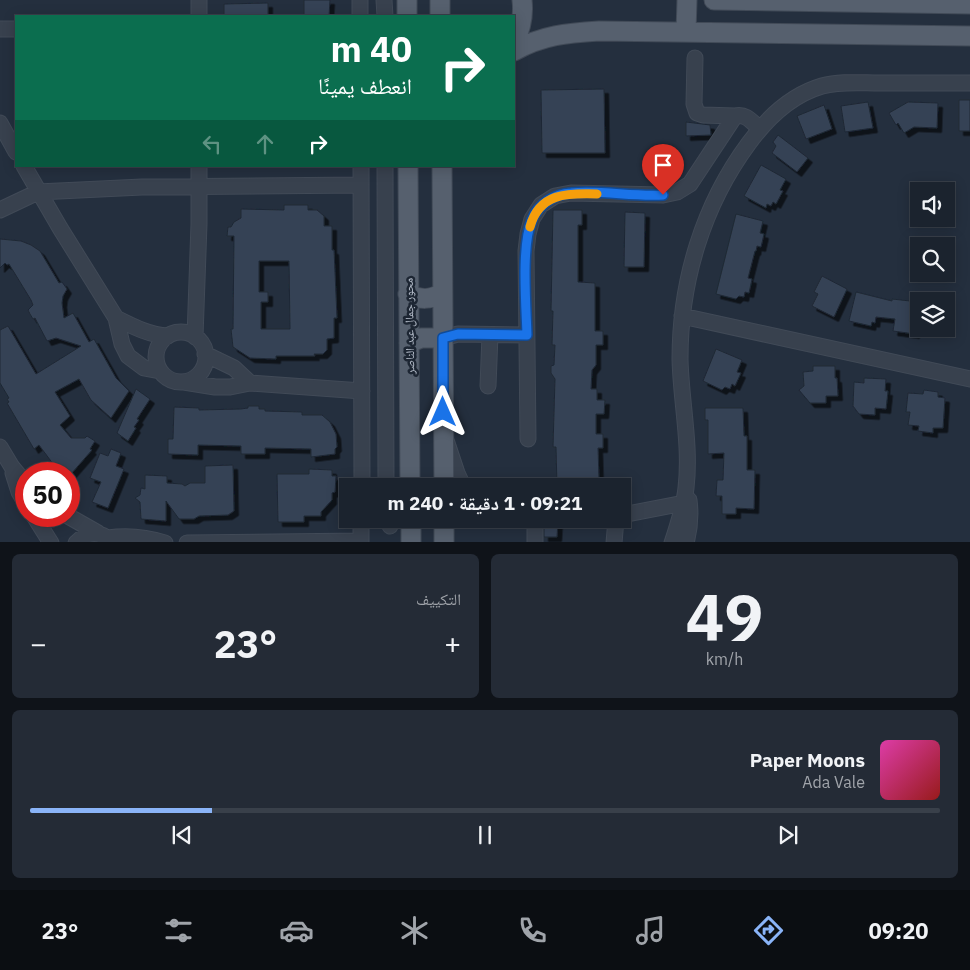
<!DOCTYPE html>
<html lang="ar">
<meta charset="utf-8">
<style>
:root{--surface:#1b232e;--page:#242b36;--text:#f1f3f6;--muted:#a0a4aa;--line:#39404a;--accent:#8ab4f8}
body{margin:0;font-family:"IBM Plex Sans","Noto Naskh Arabic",sans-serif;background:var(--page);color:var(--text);direction:rtl;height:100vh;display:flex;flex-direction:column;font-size:19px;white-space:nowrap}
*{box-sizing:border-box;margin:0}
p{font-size:16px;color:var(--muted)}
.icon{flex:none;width:28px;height:28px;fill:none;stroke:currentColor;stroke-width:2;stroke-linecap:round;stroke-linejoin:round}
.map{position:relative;height:542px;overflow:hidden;direction:ltr}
.panel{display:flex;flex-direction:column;gap:12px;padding:12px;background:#0f1319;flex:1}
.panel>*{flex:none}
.guide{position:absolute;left:15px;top:15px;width:500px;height:152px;border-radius:0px;box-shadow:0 2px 12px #0003,0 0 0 1px var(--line);direction:rtl;background:#0b6e4f;color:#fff;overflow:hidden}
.buttons{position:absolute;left:910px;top:182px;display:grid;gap:10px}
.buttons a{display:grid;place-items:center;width:45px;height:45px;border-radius:0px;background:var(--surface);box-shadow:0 2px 12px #0003,0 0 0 1px var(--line);font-size:25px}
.speed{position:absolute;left:15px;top:462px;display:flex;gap:10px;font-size:25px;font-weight:700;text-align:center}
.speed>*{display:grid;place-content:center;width:65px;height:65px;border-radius:50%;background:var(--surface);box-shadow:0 2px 12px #0003,0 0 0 1px var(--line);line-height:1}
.speed .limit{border:8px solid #d22;background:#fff;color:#111}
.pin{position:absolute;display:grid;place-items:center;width:42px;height:42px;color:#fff;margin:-51px -21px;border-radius:50% 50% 50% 0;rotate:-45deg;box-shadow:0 0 5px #0007}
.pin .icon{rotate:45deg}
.me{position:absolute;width:55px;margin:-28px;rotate:0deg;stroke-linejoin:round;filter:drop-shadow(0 0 4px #0008)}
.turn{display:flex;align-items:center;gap:18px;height:105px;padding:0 20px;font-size:22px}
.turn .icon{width:65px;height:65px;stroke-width:2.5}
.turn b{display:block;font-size:35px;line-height:42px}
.lanes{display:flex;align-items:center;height:48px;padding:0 20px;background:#0003;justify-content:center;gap:25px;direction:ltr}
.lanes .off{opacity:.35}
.big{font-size:38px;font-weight:800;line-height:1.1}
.panel .widget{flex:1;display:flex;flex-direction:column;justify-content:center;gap:8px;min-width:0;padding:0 18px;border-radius:8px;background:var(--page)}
.panel .dial{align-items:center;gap:0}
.dial b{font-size:65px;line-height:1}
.song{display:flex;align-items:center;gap:15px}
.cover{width:60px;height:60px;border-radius:8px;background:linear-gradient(135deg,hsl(320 70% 55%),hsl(0 70% 35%))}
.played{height:5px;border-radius:2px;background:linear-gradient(90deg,var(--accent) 20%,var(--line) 20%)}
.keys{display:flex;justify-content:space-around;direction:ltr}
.heat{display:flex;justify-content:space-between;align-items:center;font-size:28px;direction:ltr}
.panel .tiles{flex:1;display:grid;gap:12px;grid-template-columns:1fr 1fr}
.widget:last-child{grid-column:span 2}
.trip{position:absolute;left:339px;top:478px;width:292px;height:50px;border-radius:0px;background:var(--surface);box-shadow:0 2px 12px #0003,0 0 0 1px var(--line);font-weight:800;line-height:50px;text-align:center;direction:rtl}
.menu{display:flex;height:80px;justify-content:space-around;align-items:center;background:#0b0e12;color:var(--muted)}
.menu .icon{width:35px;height:35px}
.menu .selected{color:var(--accent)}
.menu b{font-size:22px;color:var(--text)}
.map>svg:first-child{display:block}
.building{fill:#364354;stroke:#1f2835;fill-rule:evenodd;filter:url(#shadow)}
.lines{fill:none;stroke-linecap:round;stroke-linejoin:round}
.minor-tunnel{stroke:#3a4453;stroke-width:15;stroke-dasharray:15 8;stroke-linecap:butt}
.minor-casing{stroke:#414a57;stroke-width:17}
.major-casing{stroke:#414a57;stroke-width:21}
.minor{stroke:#38414e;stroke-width:15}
.major{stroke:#56606e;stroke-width:19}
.route-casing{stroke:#114b97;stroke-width:12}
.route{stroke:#1a73e8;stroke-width:9}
.slow{stroke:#f59e0b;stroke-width:9}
.labels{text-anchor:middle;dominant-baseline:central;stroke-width:5;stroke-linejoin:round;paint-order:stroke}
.street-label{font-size:12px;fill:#b4bcc9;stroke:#1d2633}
</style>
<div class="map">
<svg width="970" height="543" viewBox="0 0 970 543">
<defs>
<filter id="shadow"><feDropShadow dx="4.5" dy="4.5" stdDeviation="0" flood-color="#0009"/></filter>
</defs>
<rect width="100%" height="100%" fill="#242f3e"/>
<path class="building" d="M304,0H330L329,16H304Z
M268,3V16H224V4Z
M604,89L605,153H542L541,90Z
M959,100H970V131H959Z
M868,102L873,128L845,132L841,106Z
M908,102L938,103L937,128L914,127L904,133L898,123L896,125L889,113Z
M824,105L832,129L806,139L797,116Z
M686,122L710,125L711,135L686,136Z
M778,135L808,158L797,172L772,153L776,146L773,142Z
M761,165L786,179L780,190L783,191L776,204L773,202L771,206L767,204L766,208L744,196Z
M284,205H308V210H317L324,216V226H332V250H334L337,318H334V338L327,339V350L323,354H314L315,356H276V359L250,358L233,347L231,329H233L234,236H227L228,227H231L234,222L241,218V209L284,210ZM259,261H289L290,329H261V302H268V292H259Z
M553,210H582V225H578V282L595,283V331H603V345H596V365L592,370L591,389H597V400H605L604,414H596V434H603V448H598L599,479H587V486H557L556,447H553L555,379L551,373V366L554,365L555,345H552L553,311H551Z
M625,212L645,213L644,267H624Z
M736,214L763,221L760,233L764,234L761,247L757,246L756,251H755L748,278L752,279L749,293L745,292L744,297L739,296L736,299L716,294Z
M0,239L21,241L31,245L40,251L59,283L62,282L67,289L63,296L62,303L64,318L73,313L89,342L94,339L116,378L129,391L111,418L91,400L79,379L55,392L70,416L60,425L71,438H85L87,436L95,441L90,449L92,450L71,474H62L59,472L39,445L34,449L7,403L9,402L7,399L9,398L0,383V330L8,326L36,374L81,346L56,338L47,341L35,318L33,319L30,314L28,310L33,305L31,300L9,264L7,265L5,263L0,268Z
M822,276L847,289L834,317L812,306L818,294L814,292Z
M856,292L892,301V299L919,302L915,334L893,331L895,319L876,317L875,323L872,322L871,326L849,321Z
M716,349L742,360L737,372L741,373L735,386L732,384L730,389L725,387L722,390L703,381Z
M813,366H835V378H837L838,396H826V403H810L799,390L804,386L803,372L813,371Z
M864,378L886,379L885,391H888L886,409L875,408V415L859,414L853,406L854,382L864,383Z
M136,389L150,399L137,419L139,420L134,427L136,428L128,441L117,433Z
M924,390L938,392V397L945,398L943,428H933V433L918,431L919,426L908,425L910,412H906L908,393L923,394Z
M248,406H259V409H265V411L302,412V415H322L330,422L336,434L337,447L335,449V454L311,457V449L265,448V454H241V446L198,445V455L168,454V439H173L174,407L199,408V410L241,409L248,408Z
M705,408H743L744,436H747V470H755L754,509L736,508V514H722V496H716L717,480H723L724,453L708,454V420H705Z
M111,449L121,453L116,466L124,469L108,508L92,502L101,482L90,478L100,453L108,456Z
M233,465L234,511L228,515L199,516L194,519H179L166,501V521L141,519L140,502L135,498L140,495L141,488L145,489V475L167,476V483L182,484L185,486L190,483H205V466Z
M309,469L332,470V476H336L335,492L332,493V500L321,512V516H304V522H278L277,474H309Z
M548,520L558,521L557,537H544V521Z"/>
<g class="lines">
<path class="minor-tunnel" d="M548,542V543"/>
<defs>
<path id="minor" d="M360,0V16
M384,0L385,16
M199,16V0
M0,29H16
M695,58L694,104L697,113L703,115L735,116
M0,123L16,152
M24,166L60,228L116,318L122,344L128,356L144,368L160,371
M361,166L362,486
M385,166L386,486
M0,210L38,192L142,187L361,185
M682,316L970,379
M116,318C132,326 149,335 168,336
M156 357a25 25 0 1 1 50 0a25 25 0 1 1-50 0Z
M195,337L199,224V166
M443,338L458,334L527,335
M205,354L234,368L250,383
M184,382L215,387H230L250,383L362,391
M488,386L490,335
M528,439L526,251L528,234L532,219L541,205L555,196L571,193L663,195L677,192L690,184L735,116C746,113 752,122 760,129
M447,443L457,473L463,486
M0,447L12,467L26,484
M13,473L19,492L26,504
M622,515L684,503
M34,516L51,543
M68,516L98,533
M387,519L390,526
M535,519V542
M108,538C128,535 146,537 165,543
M76,543C87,531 101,530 112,543
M187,543L361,541
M361,543V519
M614,543L616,519
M672,543C678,525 684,507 686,488C691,445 681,402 680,359C680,281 703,205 749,143C768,117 791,95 822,86C840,81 861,83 879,83C909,83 940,83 970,83
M686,543C690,528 691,515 689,500"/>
<path id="major" d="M407,0V16
M440,0V16
M714,0L970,4
M686,32L687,0
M514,43C521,29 524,16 522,0
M514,51C543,35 567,33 599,31L970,36
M408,166L410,486
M442,166L444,486
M408,294C421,300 430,300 442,293
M409,343L421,338H443
M411,519V543
M444,519V543"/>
</defs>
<use href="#minor" class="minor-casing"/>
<use href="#major" class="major-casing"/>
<use href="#minor" class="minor"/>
<use href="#major" class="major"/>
</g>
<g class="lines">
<defs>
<path id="route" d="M443,412V338L458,334L527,335C526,305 521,245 532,220C538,204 555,194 571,193C601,190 633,197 663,195"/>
</defs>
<use href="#route" class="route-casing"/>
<use href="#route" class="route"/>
<path class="slow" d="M530,227C539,193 567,193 597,194"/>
</g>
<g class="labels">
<g class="street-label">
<text transform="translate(409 326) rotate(-91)">محور جمال عبد الناصر</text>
</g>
</g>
</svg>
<div class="buttons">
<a><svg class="icon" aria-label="sound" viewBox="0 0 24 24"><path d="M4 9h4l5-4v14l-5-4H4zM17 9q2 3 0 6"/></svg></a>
<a><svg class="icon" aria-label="search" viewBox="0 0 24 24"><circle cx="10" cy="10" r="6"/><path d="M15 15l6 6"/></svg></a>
<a><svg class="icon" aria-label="layers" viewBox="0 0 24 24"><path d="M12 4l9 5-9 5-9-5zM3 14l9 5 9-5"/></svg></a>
</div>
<div class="speed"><div class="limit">50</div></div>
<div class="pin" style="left:663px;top:195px;background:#d93025"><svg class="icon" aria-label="arrive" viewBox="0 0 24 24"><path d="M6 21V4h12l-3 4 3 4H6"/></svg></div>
<svg class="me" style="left:443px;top:412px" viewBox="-20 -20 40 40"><path d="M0-17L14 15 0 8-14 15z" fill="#1a73e8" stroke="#fff" stroke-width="4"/></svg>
<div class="trip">09:21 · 1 دقيقة · 240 m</div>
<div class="guide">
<div class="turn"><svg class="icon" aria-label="right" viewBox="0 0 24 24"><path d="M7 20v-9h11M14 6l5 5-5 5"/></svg><div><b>40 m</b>انعطف يمينًا</div></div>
<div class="lanes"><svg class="icon off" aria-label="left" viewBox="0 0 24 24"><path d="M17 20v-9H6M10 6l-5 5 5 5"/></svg><svg class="icon off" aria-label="ahead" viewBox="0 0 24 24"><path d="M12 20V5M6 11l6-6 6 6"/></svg><svg class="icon" aria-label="right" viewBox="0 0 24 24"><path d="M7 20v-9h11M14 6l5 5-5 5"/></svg></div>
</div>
</div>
<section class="panel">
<div class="tiles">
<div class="widget dial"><b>49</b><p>km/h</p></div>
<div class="widget"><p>التكييف</p>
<div class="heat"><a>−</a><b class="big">23°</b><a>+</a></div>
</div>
<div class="widget">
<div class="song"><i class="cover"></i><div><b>Paper Moons</b><p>Ada Vale</p></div></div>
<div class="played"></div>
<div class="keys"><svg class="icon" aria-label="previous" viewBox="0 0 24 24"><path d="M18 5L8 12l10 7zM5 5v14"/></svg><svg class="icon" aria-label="pause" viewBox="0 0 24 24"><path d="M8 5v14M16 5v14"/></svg><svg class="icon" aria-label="next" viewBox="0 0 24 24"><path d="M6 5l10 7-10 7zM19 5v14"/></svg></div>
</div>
</div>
</section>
<nav class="menu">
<b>09:20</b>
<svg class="icon selected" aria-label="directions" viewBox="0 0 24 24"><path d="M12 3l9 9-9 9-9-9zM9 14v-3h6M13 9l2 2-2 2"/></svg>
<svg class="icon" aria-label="music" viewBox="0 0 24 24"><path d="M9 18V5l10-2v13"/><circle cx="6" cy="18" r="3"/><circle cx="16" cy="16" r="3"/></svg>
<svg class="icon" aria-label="phone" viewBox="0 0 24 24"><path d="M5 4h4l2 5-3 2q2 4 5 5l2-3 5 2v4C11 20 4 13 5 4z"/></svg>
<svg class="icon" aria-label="climate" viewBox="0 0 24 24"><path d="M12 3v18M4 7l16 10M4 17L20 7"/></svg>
<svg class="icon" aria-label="car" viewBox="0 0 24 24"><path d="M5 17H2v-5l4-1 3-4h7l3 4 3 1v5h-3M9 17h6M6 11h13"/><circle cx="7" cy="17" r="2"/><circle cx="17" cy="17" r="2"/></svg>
<svg class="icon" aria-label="filters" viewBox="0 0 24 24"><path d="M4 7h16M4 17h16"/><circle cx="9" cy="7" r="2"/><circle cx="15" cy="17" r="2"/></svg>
<b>23°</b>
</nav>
